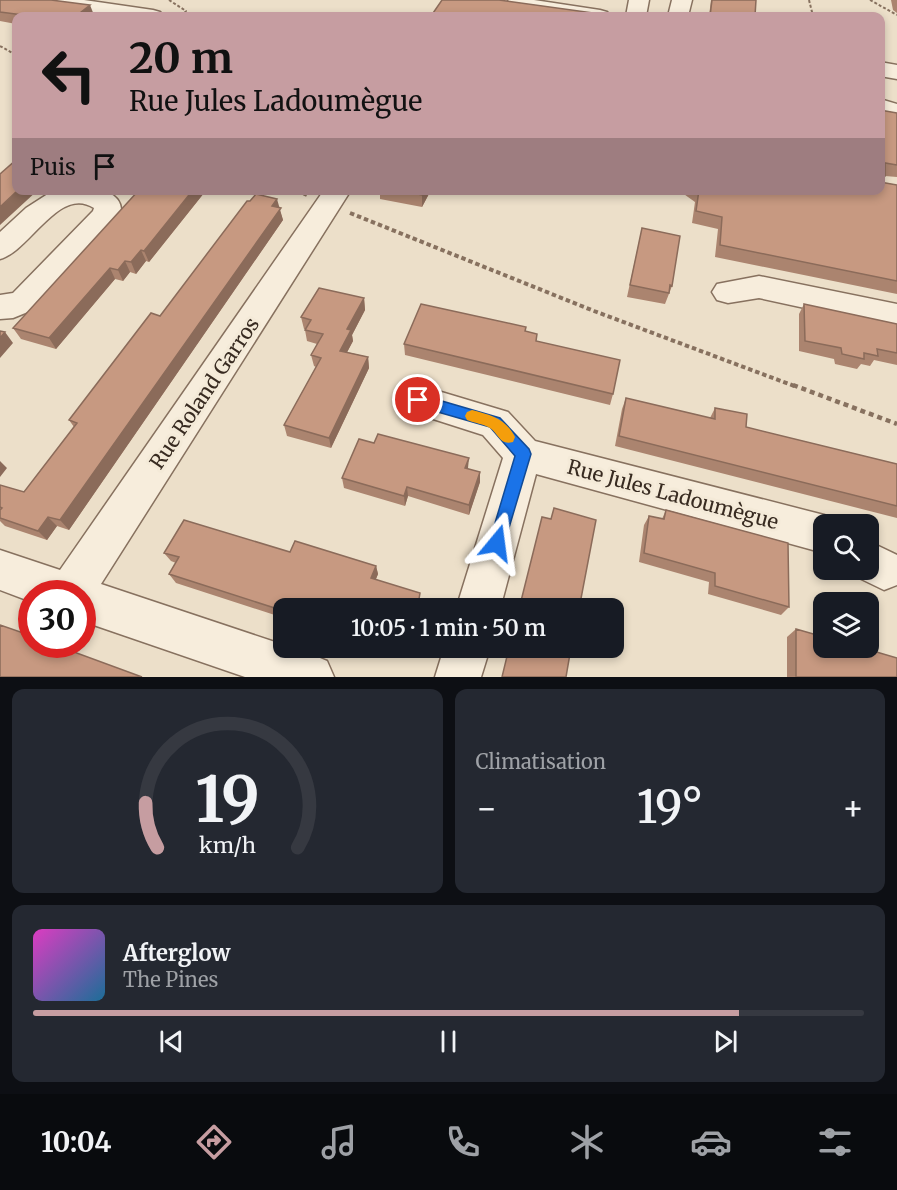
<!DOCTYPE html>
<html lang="fr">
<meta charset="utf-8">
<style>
:root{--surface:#171b24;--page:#242831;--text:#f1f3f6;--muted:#9ea1a6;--line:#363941;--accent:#c69da1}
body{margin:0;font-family:Merriweather,serif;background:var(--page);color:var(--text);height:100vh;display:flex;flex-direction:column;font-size:22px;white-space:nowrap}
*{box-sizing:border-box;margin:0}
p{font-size:20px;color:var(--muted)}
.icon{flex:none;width:33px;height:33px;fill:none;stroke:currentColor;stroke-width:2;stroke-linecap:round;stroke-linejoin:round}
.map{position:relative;height:677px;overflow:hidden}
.panel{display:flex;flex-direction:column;gap:12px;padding:12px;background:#0d0f14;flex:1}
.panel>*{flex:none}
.top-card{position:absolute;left:12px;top:12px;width:873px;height:183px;border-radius:12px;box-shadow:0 3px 9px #0003;background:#c69da1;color:#111;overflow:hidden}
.buttons{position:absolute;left:813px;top:514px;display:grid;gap:12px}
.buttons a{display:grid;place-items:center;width:66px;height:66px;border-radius:12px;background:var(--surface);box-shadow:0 3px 9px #0003;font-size:30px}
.speed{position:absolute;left:18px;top:580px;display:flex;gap:12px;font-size:30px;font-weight:700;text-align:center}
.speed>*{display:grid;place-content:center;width:78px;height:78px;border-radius:50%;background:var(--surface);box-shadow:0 3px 9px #0003;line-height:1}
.speed .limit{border:9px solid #d22;background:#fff;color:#111}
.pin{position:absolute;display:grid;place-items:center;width:51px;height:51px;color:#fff;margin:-26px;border:3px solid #fff;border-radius:50%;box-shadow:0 2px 6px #0007}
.me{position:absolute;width:66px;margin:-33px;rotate:16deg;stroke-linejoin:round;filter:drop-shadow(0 0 4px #0008)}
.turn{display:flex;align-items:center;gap:21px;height:126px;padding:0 18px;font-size:27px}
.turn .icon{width:78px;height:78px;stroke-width:2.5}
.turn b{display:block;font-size:42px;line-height:51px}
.then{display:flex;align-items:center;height:57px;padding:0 18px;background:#0003;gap:12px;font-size:22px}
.big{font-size:45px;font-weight:600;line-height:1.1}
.panel .card{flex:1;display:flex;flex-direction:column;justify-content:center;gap:9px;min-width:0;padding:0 21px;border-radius:12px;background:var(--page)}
.panel .dial{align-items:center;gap:0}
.dial svg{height:156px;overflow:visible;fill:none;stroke:var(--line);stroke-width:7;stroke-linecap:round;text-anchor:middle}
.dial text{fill:var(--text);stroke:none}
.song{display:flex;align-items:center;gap:18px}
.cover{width:72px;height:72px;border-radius:9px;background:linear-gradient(135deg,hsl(310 70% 55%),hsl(200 70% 35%))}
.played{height:6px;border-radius:3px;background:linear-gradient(90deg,var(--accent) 85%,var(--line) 85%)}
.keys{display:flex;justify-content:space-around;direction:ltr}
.heat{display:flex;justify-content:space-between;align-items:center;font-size:33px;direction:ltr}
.panel .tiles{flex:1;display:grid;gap:12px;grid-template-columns:1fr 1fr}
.card:last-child{grid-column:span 2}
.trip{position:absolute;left:273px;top:598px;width:351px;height:60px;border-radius:12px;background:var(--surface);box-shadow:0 3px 9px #0003;font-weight:600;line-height:60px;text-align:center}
.tabs{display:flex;height:96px;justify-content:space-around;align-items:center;background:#090b0e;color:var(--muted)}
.tabs .icon{width:42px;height:42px}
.tabs .on{color:var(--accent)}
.tabs b{font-size:27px;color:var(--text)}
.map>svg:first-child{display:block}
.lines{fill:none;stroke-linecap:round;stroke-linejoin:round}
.minor-casing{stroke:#87715f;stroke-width:3}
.path-far2{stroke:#87715f;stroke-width:2;stroke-dasharray:3 2;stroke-linecap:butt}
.path-far1{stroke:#87715f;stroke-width:4;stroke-dasharray:4.5 3;stroke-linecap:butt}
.path{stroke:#87715f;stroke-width:4.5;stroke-dasharray:5 4;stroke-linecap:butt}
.minor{fill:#f7eddc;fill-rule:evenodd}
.wall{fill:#ab846f}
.shaded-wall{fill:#8b6b5a}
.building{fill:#c79981;stroke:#8b6b5a;stroke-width:1.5}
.route{fill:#1a73e8;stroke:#114b97;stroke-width:1.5}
.slow{fill:#f59e0b}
.labels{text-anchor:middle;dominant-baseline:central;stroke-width:6;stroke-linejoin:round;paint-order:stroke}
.street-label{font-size:20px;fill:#382b21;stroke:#f4ead8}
</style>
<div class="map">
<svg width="897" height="677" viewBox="0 0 897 677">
<rect width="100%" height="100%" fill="#ecdfc9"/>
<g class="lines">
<defs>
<path id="minor" d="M33,0H84L153,10L160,12L163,16H115L43,6L36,4Z
M508,0H534L600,10L607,12L610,16C587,18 522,21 508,0Z
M629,0H649L646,16H626Z
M672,0H692L688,16H668Z
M880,62L897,65V79L880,76Z
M880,99L897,104V119L880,114Z
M54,190C75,190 124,182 121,214L35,309L13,318L0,319V295L13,293L93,211L94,208C59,185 30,251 0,259V232L26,208Z
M324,190H351L101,584L284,645V648C299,648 313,655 327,661L334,677H245L82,621V594H32V602L0,590V550L60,570Z
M759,276L897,304V328L759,298L728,303L717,300L712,292L717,284Z
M418,385L508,412L535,441L824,515L838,520L840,525H824V553L536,474L500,609H456L503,458L483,435L405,410L400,400L405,390Z
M868,541L897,555V585L884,590L853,575L851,570H868Z
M444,648H490L481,677H435Z"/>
</defs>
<use href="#minor" class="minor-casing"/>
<path class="path-far2" d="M169,0L186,11L182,16
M809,0L813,16
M870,0L897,15
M0,46L16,55"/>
<path class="path-far1" d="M297,190L307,195
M350,213L594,311L797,387"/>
<path class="path" d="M793,385L897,424"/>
<use href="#minor" class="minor"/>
</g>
<path class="wall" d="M0,0L94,15L93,16H16V24L0,21Z
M711,0H756L755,16H709Z
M891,0H897V13L893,10Z
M880,110L897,113V177L885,176L881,182L897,185V294L715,257L718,229L692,223L695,202L681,192L675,190H880Z
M380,190H431L422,207L380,199Z
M204,193L149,262L146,261L136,274L130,272L123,281L115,279L56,349L21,339L13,328Z
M279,208L283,220L69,530L57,526L47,540L5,526L0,521V485L24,492L74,427L69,420L160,316Z
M642,228L672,286L665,304L627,297Z
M364,298L365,310L352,335L353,341L347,352L368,357L369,368L331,448L287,436L284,425L316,367L314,366L311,355L317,344L307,341L305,330V329H304L301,317Z
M804,304L897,324V365L874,360L870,366L861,364L857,369L835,364L834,359L799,351V314Z
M525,331L536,341L613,394L610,405L405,355L404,344Z
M626,398L710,418L715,408L746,427L897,464V518L615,446L622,409Z
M468,469L480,472V482L469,515L408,496L405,506L344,488L342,478Z
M666,510L789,607L781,615L708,594L709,582L639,562L644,525L649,516L662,519Z
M290,552L376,566L378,574L376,579L421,599L437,605V609H284V618L176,583L169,574L176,563L171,561L164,553Z
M796,629L897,677H787V637Z
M378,648H409L405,657Z"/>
<path class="shaded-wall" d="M90,5L94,15L93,16H76Z
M18,190H38L0,225V207Z
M193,190H203L204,193L149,262L144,251Z
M425,190H431L422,207V195Z
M277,199L283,220L69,530L60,520Z
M141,250L146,261L136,274L131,262Z
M125,261L130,272L123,281L118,270Z
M110,268L115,279L56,349L49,338Z
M364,298L365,310L352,335L353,341L342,362L340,351L347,329Z
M5,332L13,343L0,358V338Z
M368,357L369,368L331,448L329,438Z
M469,458L468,468L465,478V468Z
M0,461L7,468L0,477Z
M480,472V482L469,515V505Z
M407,487L408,496L405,506L404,496Z
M48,517L57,526L47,540L38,531Z
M376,566L378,574L373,586L371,578Z
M405,648H409L405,657L404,650Z"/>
<path class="building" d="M0,0H51L90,5L76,16H31L0,12Z
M442,0H499L601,14L600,16H431Z
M712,0H756L755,16H710Z
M132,15L144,16H130Z
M880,110L897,113V165L885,163V176H880Z
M16,160V190H18L0,207V174Z
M880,182L897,185V281L720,245L722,217L696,211L699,190H880Z
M139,190H193L144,251L141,250L131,262L125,261L118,270L110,268L49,338L13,328Z
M398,190H425L422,195Z
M256,194L277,199L272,206L281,208L60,520L48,517L38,531L0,518V510L2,508L0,507V485L24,492L77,423L69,420L151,313L160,316L247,201H250Z
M642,228L680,236L672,286L670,285L669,293L630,285Z
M319,288L364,298L347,329L351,330L340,351L368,357L329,438L284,425L321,358L311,355L323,334L305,330L311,320L301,317Z
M421,304L526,327L525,331L537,334L536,341L620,360L613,394L404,344Z
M804,304L897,324V353L877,349L878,356L864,353V359L842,354L841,348L805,341Z
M0,331L5,332L0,338Z
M626,398L715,419V408L747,414L746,427L897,464V506L619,436Z
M378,434L469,458L465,468L480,472L469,505L407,487L404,496L342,478L359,439L374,443Z
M554,508L596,520L579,609H519L542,517L551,519Z
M666,510L788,543L789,607L715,586V573L644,553L649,516L664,519Z
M184,520L290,552L295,541L376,566L371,578L420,593L419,599L437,605L436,609H284V611L169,574L179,557L164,553Z
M0,625L32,636V645H55L142,677H0Z
M796,629L824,637V648H863L897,658V677H796Z
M509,648H571L566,677H502Z"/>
<path class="route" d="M418,394L500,418L529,449L531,454L503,548L497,551L491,548L489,543L515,456L490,427L413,405L411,400L413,396Z"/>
<path class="slow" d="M472,410C491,415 506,419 515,437L513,442C500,446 499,434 490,428C484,424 474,423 467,420L465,416L467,412Z"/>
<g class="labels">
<g class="street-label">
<text transform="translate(204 393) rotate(-56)">Rue Roland Garros</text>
<text transform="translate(673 494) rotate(15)">Rue Jules Ladoumègue</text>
</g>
</g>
</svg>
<div class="buttons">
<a><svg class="icon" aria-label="search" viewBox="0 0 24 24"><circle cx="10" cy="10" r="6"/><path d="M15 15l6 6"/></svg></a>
<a><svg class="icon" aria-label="layers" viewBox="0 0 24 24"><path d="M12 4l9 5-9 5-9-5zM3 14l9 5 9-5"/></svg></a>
</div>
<div class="speed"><div class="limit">30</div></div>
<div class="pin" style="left:418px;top:400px;background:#d93025"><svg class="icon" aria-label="arrive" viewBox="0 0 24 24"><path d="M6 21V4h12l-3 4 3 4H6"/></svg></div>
<svg class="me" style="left:497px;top:543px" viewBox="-20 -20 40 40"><path d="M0-17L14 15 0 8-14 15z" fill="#1a73e8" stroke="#fff" stroke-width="4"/></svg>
<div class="trip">10:05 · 1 min · 50 m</div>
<div class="top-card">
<div class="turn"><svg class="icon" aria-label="left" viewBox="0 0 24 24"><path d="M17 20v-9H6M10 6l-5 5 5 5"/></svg><div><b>20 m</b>Rue Jules Ladoumègue</div></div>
<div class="then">Puis<svg class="icon" aria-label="arrive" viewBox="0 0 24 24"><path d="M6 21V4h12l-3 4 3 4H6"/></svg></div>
</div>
</div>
<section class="panel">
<div class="tiles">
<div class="card dial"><svg viewBox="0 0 100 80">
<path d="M14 69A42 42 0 1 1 86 69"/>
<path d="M14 69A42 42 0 0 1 8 46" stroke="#c69da1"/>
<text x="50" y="56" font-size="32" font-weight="700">19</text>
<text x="50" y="72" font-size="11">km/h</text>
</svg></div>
<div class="card"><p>Climatisation</p>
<div class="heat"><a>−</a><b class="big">19°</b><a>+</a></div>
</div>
<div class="card">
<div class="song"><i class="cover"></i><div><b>Afterglow</b><p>The Pines</p></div></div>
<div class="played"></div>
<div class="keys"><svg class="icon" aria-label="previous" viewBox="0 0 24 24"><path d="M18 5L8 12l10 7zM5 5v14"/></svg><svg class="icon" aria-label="pause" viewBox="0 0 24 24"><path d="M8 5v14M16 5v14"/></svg><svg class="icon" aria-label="next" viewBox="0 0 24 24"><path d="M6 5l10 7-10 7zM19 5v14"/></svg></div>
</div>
</div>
</section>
<nav class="tabs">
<b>10:04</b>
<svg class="icon on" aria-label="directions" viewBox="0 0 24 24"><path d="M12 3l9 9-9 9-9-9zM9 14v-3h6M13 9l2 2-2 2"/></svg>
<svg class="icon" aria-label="music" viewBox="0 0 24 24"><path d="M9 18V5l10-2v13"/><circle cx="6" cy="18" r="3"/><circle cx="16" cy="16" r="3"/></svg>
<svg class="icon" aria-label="phone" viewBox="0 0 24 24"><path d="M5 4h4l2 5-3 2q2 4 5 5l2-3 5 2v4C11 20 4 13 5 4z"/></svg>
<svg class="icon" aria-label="climate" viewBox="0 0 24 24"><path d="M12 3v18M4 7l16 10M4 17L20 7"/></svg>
<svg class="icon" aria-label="car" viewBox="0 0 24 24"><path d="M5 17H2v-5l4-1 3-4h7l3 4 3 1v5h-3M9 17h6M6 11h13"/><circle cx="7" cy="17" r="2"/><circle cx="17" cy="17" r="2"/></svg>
<svg class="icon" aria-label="filters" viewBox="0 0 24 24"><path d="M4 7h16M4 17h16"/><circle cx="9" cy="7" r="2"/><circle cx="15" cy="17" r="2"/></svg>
</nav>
